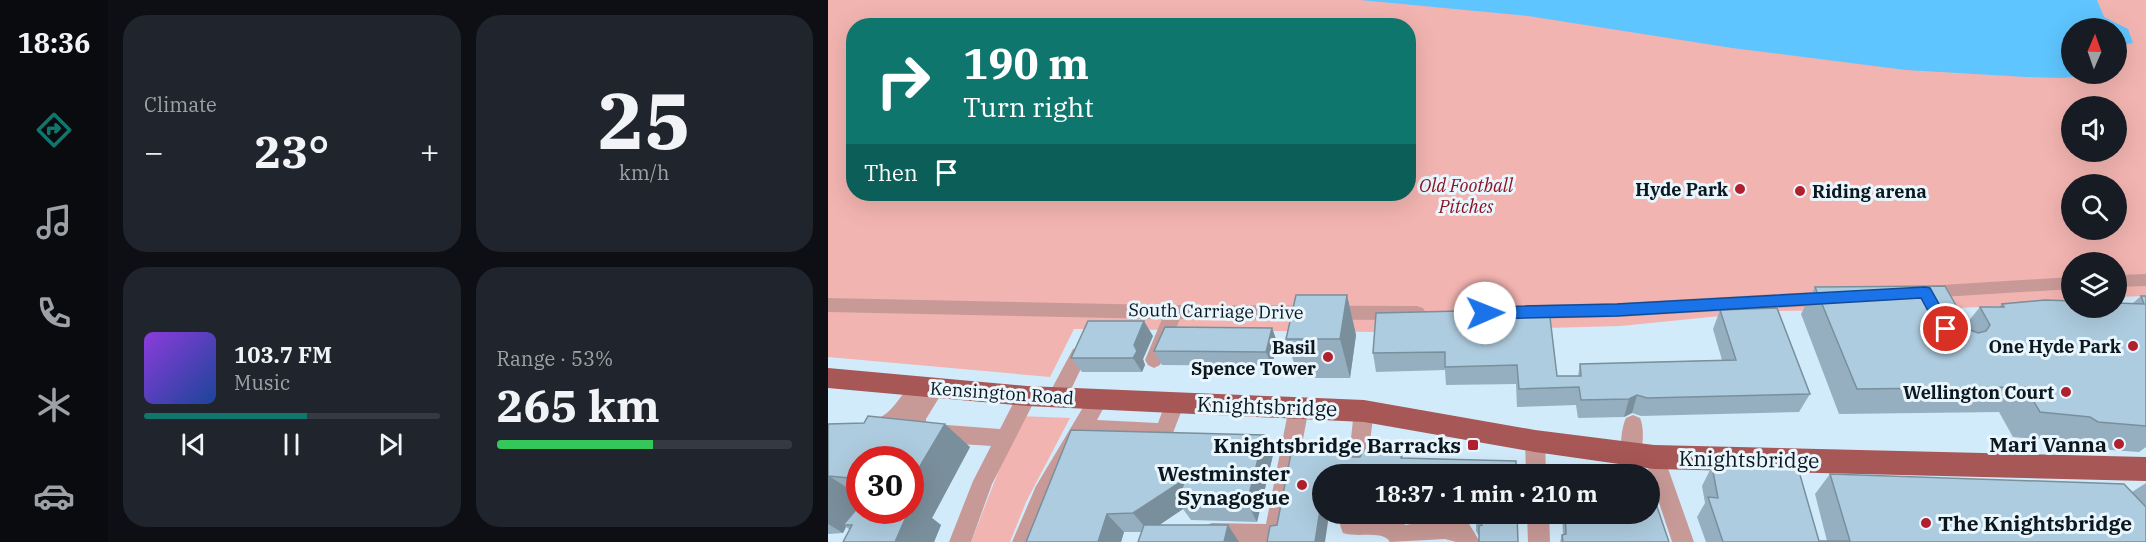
<!DOCTYPE html>
<meta charset="utf-8">
<style>
:root{--surface:#171b24;--page:#20242c;--text:#f1f3f6;--muted:#9ea1a6;--line:#363941;--accent:#0f766e}
body{margin:0;font-family:"IBM Plex Serif",serif;background:var(--page);color:var(--text);height:100vh;display:flex;flex-direction:column;font-size:22px;white-space:nowrap}
*{box-sizing:border-box;margin:0}
p{font-size:20px;color:var(--muted)}
.icon{flex:none;width:33px;height:33px;fill:none;stroke:currentColor;stroke-width:2;stroke-linecap:round;stroke-linejoin:round}
.map{position:relative;flex:1;overflow:hidden}
.drawer{display:flex;flex-direction:column;gap:15px;padding:15px;background:#0d0f14;width:720px}
.drawer>*{flex:none}
.top-card{position:absolute;left:18px;top:18px;width:570px;height:183px;border-radius:24px;box-shadow:0 6px 24px #0002;background:#0f766e;color:#fff;overflow:hidden}
.needle{width:39px;rotate:2deg}
.controls{position:absolute;left:1233px;top:18px;display:grid;gap:12px}
.controls a{display:grid;place-items:center;width:66px;height:66px;border-radius:50%;background:var(--surface);box-shadow:0 6px 24px #0002;font-size:30px}
.speed{position:absolute;left:18px;top:446px;display:flex;gap:12px;font-size:30px;font-weight:700;text-align:center}
.speed>*{display:grid;place-content:center;width:78px;height:78px;border-radius:50%;background:var(--surface);box-shadow:0 6px 24px #0002;line-height:1}
.speed .limit{border:9px solid #d22;background:#fff;color:#111}
.pin{position:absolute;display:grid;place-items:center;width:51px;height:51px;color:#fff;margin:-26px;border:3px solid #fff;border-radius:50%;box-shadow:0 2px 6px #0007}
.me{position:absolute;width:66px;margin:-33px;rotate:89deg;stroke-linejoin:round;filter:drop-shadow(0 0 4px #0008)}
.turn{display:flex;align-items:center;gap:21px;height:126px;padding:0 18px;font-size:27px}
.turn .icon{width:78px;height:78px;stroke-width:2.5}
.turn b{display:block;font-size:42px;line-height:51px}
.then{display:flex;align-items:center;height:57px;padding:0 18px;background:#0003;gap:12px;font-size:22px}
.big{font-size:45px;font-weight:700;line-height:1.1}
.drawer .card{flex:1;display:flex;flex-direction:column;justify-content:center;gap:9px;min-width:0;padding:0 21px;border-radius:24px;background:var(--page)}
.drawer .dial{align-items:center;gap:0}
.dial b{font-size:78px;line-height:1}
.song{display:flex;align-items:center;gap:18px}
.cover{width:72px;height:72px;border-radius:9px;background:linear-gradient(135deg,hsl(270 70% 55%),hsl(220 70% 35%))}
.played{height:6px;border-radius:3px;background:linear-gradient(90deg,var(--accent) 55%,var(--line) 55%)}
.keys{display:flex;justify-content:space-around;direction:ltr}
.heat{display:flex;justify-content:space-between;align-items:center;font-size:33px;direction:ltr}
.charge{height:9px;border-radius:4px;background:linear-gradient(90deg,#34c759 53%,var(--line) 0)}
.drawer .tiles{flex:1;display:grid;gap:15px;grid-template-columns:repeat(2,1fr)}
.trip{position:absolute;left:484px;top:464px;width:348px;height:60px;border-radius:30px;background:var(--surface);box-shadow:0 6px 24px #0002;font-weight:700;line-height:60px;text-align:center}
main{display:flex;flex:1;min-height:0}
.tab-bar{display:flex;flex-direction:column;width:108px;justify-content:space-around;align-items:center;background:#090b0e;color:var(--muted)}
.tab-bar .icon{width:42px;height:42px}
.tab-bar .active{color:var(--accent)}
.tab-bar b{font-size:27px;color:var(--text)}
.map>svg:first-child{display:block}
.green{fill:#f2b4b0;fill-rule:evenodd}
.water{fill:#5fc5fe}
.lines{fill:none;stroke-linecap:round;stroke-linejoin:round}
.minor{fill:#c89a97;fill-rule:evenodd}
.major{fill:#a75755;fill-rule:evenodd}
.wall{fill:#96afc0;fill-rule:evenodd}
.shaded-wall{fill:#7a8f9c}
.building{fill:#aeccdf;stroke:#7a8f9c;stroke-width:1.5}
.route{fill:#1a73e8;stroke:#114b97;stroke-width:1.5}
.poi-dot{fill:#b21f2d;stroke:#e9f6fe;stroke-width:2}
.labels{text-anchor:middle;dominant-baseline:central;stroke-width:6;stroke-linejoin:round;paint-order:stroke}
.park-label{font-size:18px;font-style:italic;fill:#8d1220;stroke:#e9f6fe}
.poi-label{font-size:18px;font-weight:bold;fill:#0c171e;stroke:#e9f6fe;text-anchor:end}
.street-label{font-size:18px;fill:#0c171e;stroke:#e9f6fe}
.near-street-label{font-size:21px;fill:#0c171e;stroke:#e9f6fe}
.near-poi-label{font-size:21px;font-weight:bold;fill:#0c171e;stroke:#e9f6fe;text-anchor:end}
</style>
<main>
<nav class="tab-bar">
<b>18:36</b>
<svg class="icon active" aria-label="directions" viewBox="0 0 24 24"><path d="M12 3l9 9-9 9-9-9zM9 14v-3h6M13 9l2 2-2 2"/></svg>
<svg class="icon" aria-label="music" viewBox="0 0 24 24"><path d="M9 18V5l10-2v13"/><circle cx="6" cy="18" r="3"/><circle cx="16" cy="16" r="3"/></svg>
<svg class="icon" aria-label="phone" viewBox="0 0 24 24"><path d="M5 4h4l2 5-3 2q2 4 5 5l2-3 5 2v4C11 20 4 13 5 4z"/></svg>
<svg class="icon" aria-label="climate" viewBox="0 0 24 24"><path d="M12 3v18M4 7l16 10M4 17L20 7"/></svg>
<svg class="icon" aria-label="car" viewBox="0 0 24 24"><path d="M5 17H2v-5l4-1 3-4h7l3 4 3 1v5h-3M9 17h6M6 11h13"/><circle cx="7" cy="17" r="2"/><circle cx="17" cy="17" r="2"/></svg>
</nav>
<section class="drawer">
<div class="tiles">
<div class="card"><p>Climate</p>
<div class="heat"><a>−</a><b class="big">23°</b><a>+</a></div>
</div>
<div class="card dial"><b>25</b><p>km/h</p></div>
<div class="card">
<div class="song"><i class="cover"></i><div><b>103.7 FM</b><p>Music</p></div></div>
<div class="played"></div>
<div class="keys"><svg class="icon" aria-label="previous" viewBox="0 0 24 24"><path d="M18 5L8 12l10 7zM5 5v14"/></svg><svg class="icon" aria-label="pause" viewBox="0 0 24 24"><path d="M8 5v14M16 5v14"/></svg><svg class="icon" aria-label="next" viewBox="0 0 24 24"><path d="M6 5l10 7-10 7zM19 5v14"/></svg></div>
</div>
<div class="card"><p>Range · 53%</p><b class="big">265 km</b><div class="charge"></div></div>
</div>
</section>
<div class="map">
<svg width="1318" height="542" viewBox="0 0 1318 542">
<rect width="100%" height="100%" fill="#d2ebfb"/>
<path class="green" d="M0,0H1318V296L1289,297L1288,262H1244V308L1272,320L1221,304L1106,309L942,311L793,326L719,328L552,332L246,329L222,377L0,357ZM26,26H580V194H26ZM1244,28H1288V74H1244ZM1244,106H1288V152H1244ZM1244,184H1288V230H1244Z
M192,416L242,418L198,502L182,542H143Z"/>
<path class="water" d="M532,0H1269L1276,17L1300,29L1305,43L1289,46L1288,28H1244V74H1275L1235,78L1198,77L1078,70L904,48L700,16Z"/>
<g class="lines">
<path class="minor" d="M1318,274V286L1288,287V275Z
M1244,277V289L1098,298L1092,297L1090,292L1092,287L1098,286Z
M1003,291L1009,293L1012,298L1009,303L1003,305L790,317L699,319L693,317L690,312L693,307L699,305L790,303Z
M0,298L332,305L589,306L595,308L598,313L595,318L589,320L352,319L332,365L326,368L320,365L317,360L334,319L0,312Z
M251,347L257,349L260,354L236,404L229,406L222,404L219,398L222,392L245,349Z
M92,379L100,384L108,380L115,382L117,388L98,419V422L106,424L172,429L192,390L199,388L206,390L209,396L164,484L143,542H121L145,481L163,446C135,444 108,444 82,434L78,419L63,432L49,438L42,435L39,429C43,420 54,418 61,411C72,401 79,384 92,379Z
M270,392L277,394L280,400L269,420L330,423L340,396L347,394L354,396L357,402L343,438L336,441L259,437L223,499L206,542H184L208,486L263,394Z
M471,399L478,401L481,407L456,542H376L373,534L376,526L384,523L438,524L461,407L464,401Z
M536,403L543,405L546,411L538,471L537,474H519L526,411L529,405Z
M805,415L812,418C817,429 815,450 810,462L803,464L796,462C791,450 793,429 798,418Z
M707,432L714,435L717,441L718,474H698L697,441L700,435Z
M826,448L833,450L836,457L866,542H844L816,457L819,450Z
M699,513H721L722,542H700Z
M523,514L558,516L578,525L610,518L632,519L640,522L652,542H628L617,539L562,542C555,530 529,538 515,533L512,525L515,517Z"/>
<path class="major" d="M0,368L199,386L536,400L707,430L826,445L1318,457V481L826,469L707,452L536,422L199,406L0,388Z"/>
</g>
<path class="wall" d="M987,287L1139,323L1152,307H1171L1174,304L1244,308L1305,303L1313,296H1318V447L1311,452L1240,447L1232,441L1185,437L1171,412L1011,414L973,314Z
M519,295L528,335L522,378H471L458,339Z
M892,310L982,394L971,412L813,416L804,413L796,417L750,418L748,405L689,407L688,384L618,385L617,370L548,372L545,353L548,313L729,376H750L752,364L894,360L885,329Z
M444,328L449,342L444,366L334,365L326,351Z
M325,336L315,359L317,365L314,372H254L243,358Z
M36,423L142,447L104,518L113,525L106,542H15L22,530L18,527L15,533L0,534V424ZM32,459L82,510L26,512L32,502Z
M436,435L445,455L429,522L363,520L355,509L331,525L314,532H296L293,542H198Z
M505,451L513,457H532L574,451L575,458L495,474V513H520L514,516L501,515L449,525Z
M884,466L991,541H999L987,494L1002,474L1304,492L1318,483V542H878L869,517L877,503L874,486Z
M545,513H689L651,536L648,531V521L632,517L610,516L587,521L573,520L558,514Z
M734,513H822L841,542H732L734,535H735Z"/>
<path class="shaded-wall" d="M519,295L528,335L522,378L512,339Z
M316,321L325,336L315,359L317,365L314,372L305,358L306,345Z
M444,328L449,342L444,366L438,352Z
M809,395L804,413L796,417L801,399Z
M117,424L142,447L104,518L113,525L106,542H67L79,510H82V483Z
M436,435L445,455L429,522L419,503Z
M1,476L32,496V502L19,525H15L18,527L15,533L0,524V478Z
M357,479L350,501L355,509L321,532L305,513Z
M494,497L495,499V513H500L501,515L497,542H487Z
M586,513H610V516L587,521Z
M279,514L296,532L293,542H270Z
M400,525L411,542H396Z"/>
<path class="building" d="M1117,286L1142,330L1150,333L1158,331L1162,325L1152,307H1176L1174,304L1217,300L1244,301V308H1288V303L1316,304L1313,296H1318V426L1270,422L1262,417L1212,412L1197,387L1029,389L987,287Z
M468,295H519L512,339H458Z
M949,308L982,394L819,398L809,395L801,399L753,400L751,387L691,389L689,365L617,367V352L545,353L548,313L721,309L729,376H753L752,364L908,360L892,310Z
M260,321H316L306,345L309,351L305,358H243Z
M337,327L444,328L438,352L326,351Z
M40,416L117,424L82,483V459H32V479L1,476L0,478V424L36,423Z
M243,430L436,435L419,503L350,501L357,479L305,513L279,514L270,542H198Z
M465,443H502L501,450L511,451L513,457H532L535,451H574L573,458L688,461V474H495V497H494L487,542H439L442,526L449,525Z
M884,466L970,468L991,541H1022L1002,474L1296,484L1318,507V542H895L880,497L890,498Z
M822,489H823L841,542H735L734,535L738,534L737,513H822Z
M32,505V510H81L67,542H15L24,525H15Z
M648,513H689L690,542H651V526L654,525Z
M316,525H400L396,542H310Z"/>
<path class="route" d="M1097,287L1102,288L1123,325L1125,329L1123,333H1112L1093,298L789,316L657,319L652,317L650,313L652,309L657,307L789,304Z"/>
<g class="poi-dot">
<circle cx="912" cy="189" r="6"/>
<circle cx="972" cy="191" r="6"/>
<circle cx="1305" cy="346" r="6"/>
<circle cx="500" cy="357" r="6"/>
<circle cx="1238" cy="392" r="6"/>
<circle cx="1291" cy="444" r="6"/>
<rect x="639" y="439" width="12" height="12" rx="3"/>
<circle cx="474" cy="485" r="6"/>
<circle cx="1098" cy="523" r="6"/>
</g>
<g class="labels">
<g class="park-label">
<text x="638" y="185">Old Football<tspan x="638" dy="21">Pitches</tspan></text>
</g>
<g class="poi-label">
<text x="900" y="189">Hyde Park</text>
<text x="984" y="191" text-anchor="start">Riding arena</text>
<text x="1293" y="346">One Hyde Park</text>
<text x="488" y="347">Basil<tspan x="488" dy="21">Spence Tower</tspan></text>
<text x="1226" y="392">Wellington Court</text>
</g>
<g class="street-label">
<text transform="translate(388 311) rotate(1)">South Carriage Drive</text>
<text transform="translate(174 393) rotate(4)">Kensington Road</text>
</g>
<g class="near-street-label">
<text transform="translate(439 406) rotate(2)">Knightsbridge</text>
<text transform="translate(921 459) rotate(1)">Knightsbridge</text>
</g>
<g class="near-poi-label">
<text x="1279" y="444">Mari Vanna</text>
<text x="633" y="445">Knightsbridge Barracks</text>
<text x="462" y="473">Westminster<tspan x="462" dy="24">Synagogue</tspan></text>
<text x="1110" y="523" text-anchor="start">The Knightsbridge</text>
</g>
</g>
</svg>
<div class="controls">
<a><svg class="needle" viewBox="-14 -14 28 28"><path d="M0-13l5 13h-10z" fill="#e53935"/><path d="M0 13l5-13h-10z" fill="#9ea1a6"/></svg></a>
<a><svg class="icon" aria-label="sound" viewBox="0 0 24 24"><path d="M4 9h4l5-4v14l-5-4H4zM17 9q2 3 0 6"/></svg></a>
<a><svg class="icon" aria-label="search" viewBox="0 0 24 24"><circle cx="10" cy="10" r="6"/><path d="M15 15l6 6"/></svg></a>
<a><svg class="icon" aria-label="layers" viewBox="0 0 24 24"><path d="M12 4l9 5-9 5-9-5zM3 14l9 5 9-5"/></svg></a>
</div>
<div class="speed"><div class="limit">30</div></div>
<div class="pin" style="left:1118px;top:329px;background:#d93025"><svg class="icon" aria-label="arrive" viewBox="0 0 24 24"><path d="M6 21V4h12l-3 4 3 4H6"/></svg></div>
<svg class="me" style="left:657px;top:313px" viewBox="-20 -20 40 40"><circle r="19" fill="#fff"/><path d="M0-13L10 11 0 6-10 11z" fill="#1a73e8"/></svg>
<div class="trip">18:37 · 1 min · 210 m</div>
<div class="top-card">
<div class="turn"><svg class="icon" aria-label="right" viewBox="0 0 24 24"><path d="M7 20v-9h11M14 6l5 5-5 5"/></svg><div><b>190 m</b>Turn right</div></div>
<div class="then">Then<svg class="icon" aria-label="arrive" viewBox="0 0 24 24"><path d="M6 21V4h12l-3 4 3 4H6"/></svg></div>
</div>
</div>
</main>
